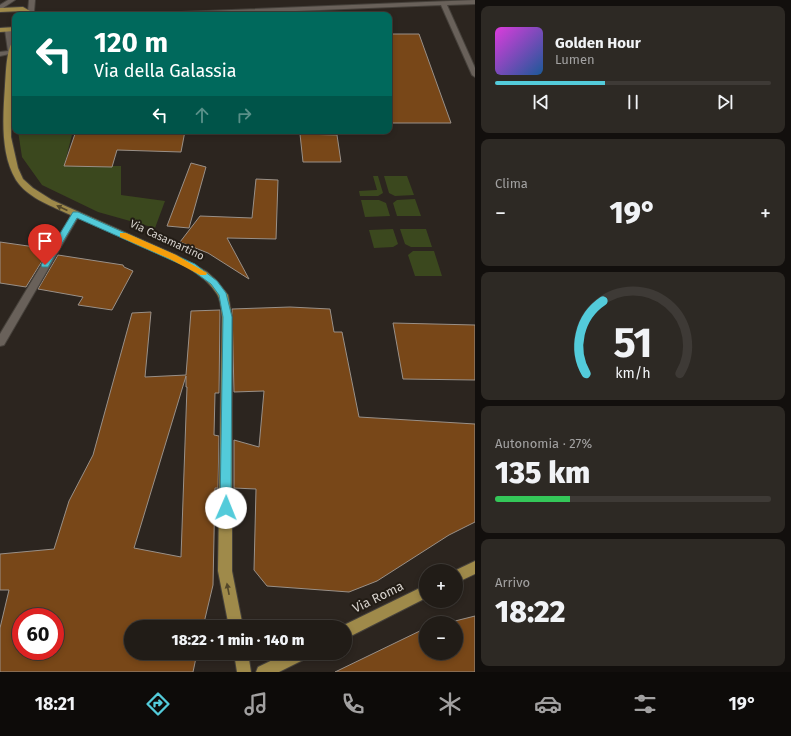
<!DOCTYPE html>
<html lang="it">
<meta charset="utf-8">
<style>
:root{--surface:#211c17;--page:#2d2924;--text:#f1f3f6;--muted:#a2a1a1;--line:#3e3a36;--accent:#53cbda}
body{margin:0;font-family:"Fira Sans",sans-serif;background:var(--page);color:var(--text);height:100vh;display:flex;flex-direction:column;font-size:15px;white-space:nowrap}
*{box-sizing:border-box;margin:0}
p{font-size:13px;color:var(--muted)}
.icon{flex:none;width:22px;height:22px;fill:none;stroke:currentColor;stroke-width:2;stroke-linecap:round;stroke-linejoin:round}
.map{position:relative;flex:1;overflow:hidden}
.side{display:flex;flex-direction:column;gap:6px;padding:6px;background:#120f0d;width:316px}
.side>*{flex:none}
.hud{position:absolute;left:12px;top:12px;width:380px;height:122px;border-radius:8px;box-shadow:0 2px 6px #0003,0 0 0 1px var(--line);background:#00695c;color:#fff;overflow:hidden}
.buttons{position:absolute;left:419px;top:564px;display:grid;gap:8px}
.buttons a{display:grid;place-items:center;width:44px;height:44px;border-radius:50%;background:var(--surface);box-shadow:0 2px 6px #0003,0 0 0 1px var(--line);font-size:20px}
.speed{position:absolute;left:12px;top:608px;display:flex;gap:8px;font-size:20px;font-weight:700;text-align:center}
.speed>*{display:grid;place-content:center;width:52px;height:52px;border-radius:50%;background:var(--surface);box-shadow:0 2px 6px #0003,0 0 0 1px var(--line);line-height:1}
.speed .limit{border:6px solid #d22;background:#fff;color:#111}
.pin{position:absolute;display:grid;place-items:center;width:34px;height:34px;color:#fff;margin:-41px -17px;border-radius:50% 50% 50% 0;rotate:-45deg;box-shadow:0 0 4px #0007}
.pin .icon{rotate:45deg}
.me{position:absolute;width:44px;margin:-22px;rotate:1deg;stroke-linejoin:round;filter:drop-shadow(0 0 3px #0008)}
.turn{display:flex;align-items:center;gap:14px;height:84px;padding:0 16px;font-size:18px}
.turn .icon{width:52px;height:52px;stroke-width:2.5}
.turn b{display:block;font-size:28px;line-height:34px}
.lanes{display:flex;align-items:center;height:38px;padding:0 16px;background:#0003;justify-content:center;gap:20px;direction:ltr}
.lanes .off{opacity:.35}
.big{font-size:30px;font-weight:800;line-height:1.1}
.side .tile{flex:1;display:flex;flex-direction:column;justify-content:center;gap:6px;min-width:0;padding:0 14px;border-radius:8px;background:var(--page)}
.side .dial{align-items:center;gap:0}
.dial svg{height:104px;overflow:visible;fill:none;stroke:var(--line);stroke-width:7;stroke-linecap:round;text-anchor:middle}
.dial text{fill:var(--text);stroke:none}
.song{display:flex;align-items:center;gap:12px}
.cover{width:48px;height:48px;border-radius:6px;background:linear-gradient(135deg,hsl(300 70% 55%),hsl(210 70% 35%))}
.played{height:4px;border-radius:2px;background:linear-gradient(90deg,var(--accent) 40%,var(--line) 40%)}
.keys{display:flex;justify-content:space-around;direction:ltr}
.heat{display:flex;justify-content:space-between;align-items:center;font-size:22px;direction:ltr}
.charge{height:6px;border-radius:3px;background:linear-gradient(90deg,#34c759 27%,var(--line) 0)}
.trip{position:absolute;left:124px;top:620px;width:228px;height:40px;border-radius:20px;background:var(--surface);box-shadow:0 2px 6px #0003,0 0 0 1px var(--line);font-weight:800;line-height:40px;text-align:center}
.tabs{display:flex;height:64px;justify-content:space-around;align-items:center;background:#0d0b09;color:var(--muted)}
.tabs .icon{width:28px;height:28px}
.tabs .active{color:var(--accent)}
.tabs b{font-size:18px;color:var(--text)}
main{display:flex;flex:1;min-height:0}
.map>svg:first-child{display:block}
.green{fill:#3b481e}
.building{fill:#784718;stroke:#999088;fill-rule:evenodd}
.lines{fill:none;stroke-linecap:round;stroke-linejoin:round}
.minor-casing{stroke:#46413b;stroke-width:2}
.major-casing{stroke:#46413b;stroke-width:2}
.minor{fill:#69615a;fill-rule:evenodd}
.major{fill:#9f8a4a;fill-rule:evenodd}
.oneway{fill:#54482a}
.route{fill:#53cbda;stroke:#36848e}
.slow{fill:#f59e0b}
.labels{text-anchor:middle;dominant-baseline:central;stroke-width:4;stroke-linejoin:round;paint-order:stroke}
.street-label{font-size:11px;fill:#d6d1cc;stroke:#221c15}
.near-street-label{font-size:13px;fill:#d6d1cc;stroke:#221c15}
</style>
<main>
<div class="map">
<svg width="475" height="672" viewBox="0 0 475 672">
<rect width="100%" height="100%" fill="#2c251f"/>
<path class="green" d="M18,131H73L64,166H121V195L165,201L155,228L98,212L42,185L22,157Z
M373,176H378L383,193L378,196H360L359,191L377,190Z
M384,176H407L414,195L395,196L389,193Z
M415,199L421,216H397L393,203L397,200Z
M361,200H379L386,203L390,216L365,217Z
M393,229L398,244L393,247L374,248L369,230Z
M400,229H426L432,247H411L405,244Z
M413,251H434L442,276H415L408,255Z"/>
<path class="building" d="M389,34H419L451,123H389Z
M76,131H185L181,152L117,150L112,167L64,166Z
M300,134L337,135L341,162H303Z
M191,163L206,167L189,228L167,226Z
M256,179L278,180L276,239L227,238L249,279L208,253L180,242L200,216L252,218Z
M0,242L35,247L32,250L47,253L26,287L0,283Z
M58,255L123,265L124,267L133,271L112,310L78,305L83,297L38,289Z
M290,307L330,309L334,332H342L359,417L475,424V522L449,535L377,581L349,592L267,586L254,570L256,489L234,488V440L259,447L264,391L234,392L232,309Z
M220,310L219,393H215L214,435L219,436L218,488H215L213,585L203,627H131V653H197L193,672H0V628L9,590H0V554L54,549L69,501L93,455L132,313L151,312L145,377L186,375L191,311ZM186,376V387H187L181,557L134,548ZM21,617H55V651H21Z
M393,323L475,325V380L403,379Z
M475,616V672H335L426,628V653H456V623H447Z"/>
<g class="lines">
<defs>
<path id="minor" d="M8,0H15L0,10V5Z
M29,0H35L34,12L31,14L28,12Z
M475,0V4L447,5L475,68V77L472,75L441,5L198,15H153L156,13Z
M8,28L11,30L14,53L0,56V52L8,51L5,30Z
M76,211L80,214L4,345L0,346V334L72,214Z"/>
<path id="major" d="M23,7L37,15H30L22,11L0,12V8Z
M15,27V31L0,32V28Z
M15,40L11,102V137L18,168L23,179L33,188L52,200L176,255L207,272L217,281L228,295L232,317V571L243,627H229L218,571L222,317C221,310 221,300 217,294C200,267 163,256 136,244C113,233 89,223 66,213C49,205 27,197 16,180C0,154 3,116 5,86C6,76 6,44 15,40Z
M475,561V574L456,583V571H454Z
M426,585V598L345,639V627H340Z
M234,653H248L251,672H237Z
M287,653H309L307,658L279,672H256L258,667Z"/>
</defs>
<use href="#minor" class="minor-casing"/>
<use href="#major" class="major-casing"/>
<use href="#minor" class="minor"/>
<use href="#major" class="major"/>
</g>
<defs><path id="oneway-solid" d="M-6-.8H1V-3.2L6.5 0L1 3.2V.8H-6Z"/></defs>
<g class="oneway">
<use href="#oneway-solid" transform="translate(62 208) rotate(-155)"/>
<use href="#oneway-solid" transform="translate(228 589) rotate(-101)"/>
</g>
<path class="route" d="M73,212H78L195,264L217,281L226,293L232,317L231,508L229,511L226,512L222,511L220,508L223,317L219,295L211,284L189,268L77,218L48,267H42L41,265Z"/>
<path class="slow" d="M120,233H126L176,255L207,273L206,275H200L170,259L120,237Z"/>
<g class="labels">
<g class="street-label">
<text transform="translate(167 240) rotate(25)">Via Casamartino</text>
</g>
<g class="near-street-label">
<text transform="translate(378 597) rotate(-26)">Via Roma</text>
</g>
</g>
</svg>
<div class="buttons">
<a>+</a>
<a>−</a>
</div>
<div class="speed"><div class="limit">60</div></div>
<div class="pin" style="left:45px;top:265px;background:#d93025"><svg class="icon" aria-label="arrive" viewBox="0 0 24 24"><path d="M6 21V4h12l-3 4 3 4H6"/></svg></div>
<svg class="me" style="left:226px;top:508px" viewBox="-20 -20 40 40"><circle r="19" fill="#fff"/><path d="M0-13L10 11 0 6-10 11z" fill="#53cbda"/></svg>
<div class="trip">18:22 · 1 min · 140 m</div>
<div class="hud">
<div class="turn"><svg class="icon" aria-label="left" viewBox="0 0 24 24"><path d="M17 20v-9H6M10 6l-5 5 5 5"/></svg><div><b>120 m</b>Via della Galassia</div></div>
<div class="lanes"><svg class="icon" aria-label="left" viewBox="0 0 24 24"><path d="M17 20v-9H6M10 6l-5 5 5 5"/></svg><svg class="icon off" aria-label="ahead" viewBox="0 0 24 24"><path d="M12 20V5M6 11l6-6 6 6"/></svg><svg class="icon off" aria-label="right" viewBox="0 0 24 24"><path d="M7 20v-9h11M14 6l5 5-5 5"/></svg></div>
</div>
</div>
<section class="side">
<div class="tile">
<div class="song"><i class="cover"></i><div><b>Golden Hour</b><p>Lumen</p></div></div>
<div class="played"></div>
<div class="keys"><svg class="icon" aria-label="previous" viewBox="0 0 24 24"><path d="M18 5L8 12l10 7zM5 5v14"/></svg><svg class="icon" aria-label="pause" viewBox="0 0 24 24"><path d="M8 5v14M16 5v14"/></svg><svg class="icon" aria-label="next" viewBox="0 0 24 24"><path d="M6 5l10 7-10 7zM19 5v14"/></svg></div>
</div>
<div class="tile"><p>Clima</p>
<div class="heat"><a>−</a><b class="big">19°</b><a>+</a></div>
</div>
<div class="tile dial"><svg viewBox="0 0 100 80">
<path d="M14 69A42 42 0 1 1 86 69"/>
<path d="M14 69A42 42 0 0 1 27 13" stroke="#53cbda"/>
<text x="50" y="56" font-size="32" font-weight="700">51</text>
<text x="50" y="72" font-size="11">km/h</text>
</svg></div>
<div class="tile"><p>Autonomia · 27%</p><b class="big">135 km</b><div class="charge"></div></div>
<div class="tile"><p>Arrivo</p><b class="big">18:22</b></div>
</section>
</main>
<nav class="tabs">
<b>18:21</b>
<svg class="icon active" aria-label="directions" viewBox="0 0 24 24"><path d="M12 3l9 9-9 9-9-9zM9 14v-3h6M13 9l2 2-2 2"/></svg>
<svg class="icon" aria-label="music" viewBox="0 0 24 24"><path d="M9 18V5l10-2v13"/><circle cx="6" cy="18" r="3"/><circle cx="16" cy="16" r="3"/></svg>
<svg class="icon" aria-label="phone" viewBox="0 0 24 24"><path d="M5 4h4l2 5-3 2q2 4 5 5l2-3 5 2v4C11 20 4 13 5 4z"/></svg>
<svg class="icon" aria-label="climate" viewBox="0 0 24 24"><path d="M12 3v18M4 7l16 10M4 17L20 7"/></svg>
<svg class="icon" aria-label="car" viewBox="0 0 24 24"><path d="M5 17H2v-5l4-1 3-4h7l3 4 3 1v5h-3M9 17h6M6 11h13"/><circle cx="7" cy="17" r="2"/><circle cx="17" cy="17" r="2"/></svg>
<svg class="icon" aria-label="filters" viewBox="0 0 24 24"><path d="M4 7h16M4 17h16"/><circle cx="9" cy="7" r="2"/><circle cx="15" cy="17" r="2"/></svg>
<b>19°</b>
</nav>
